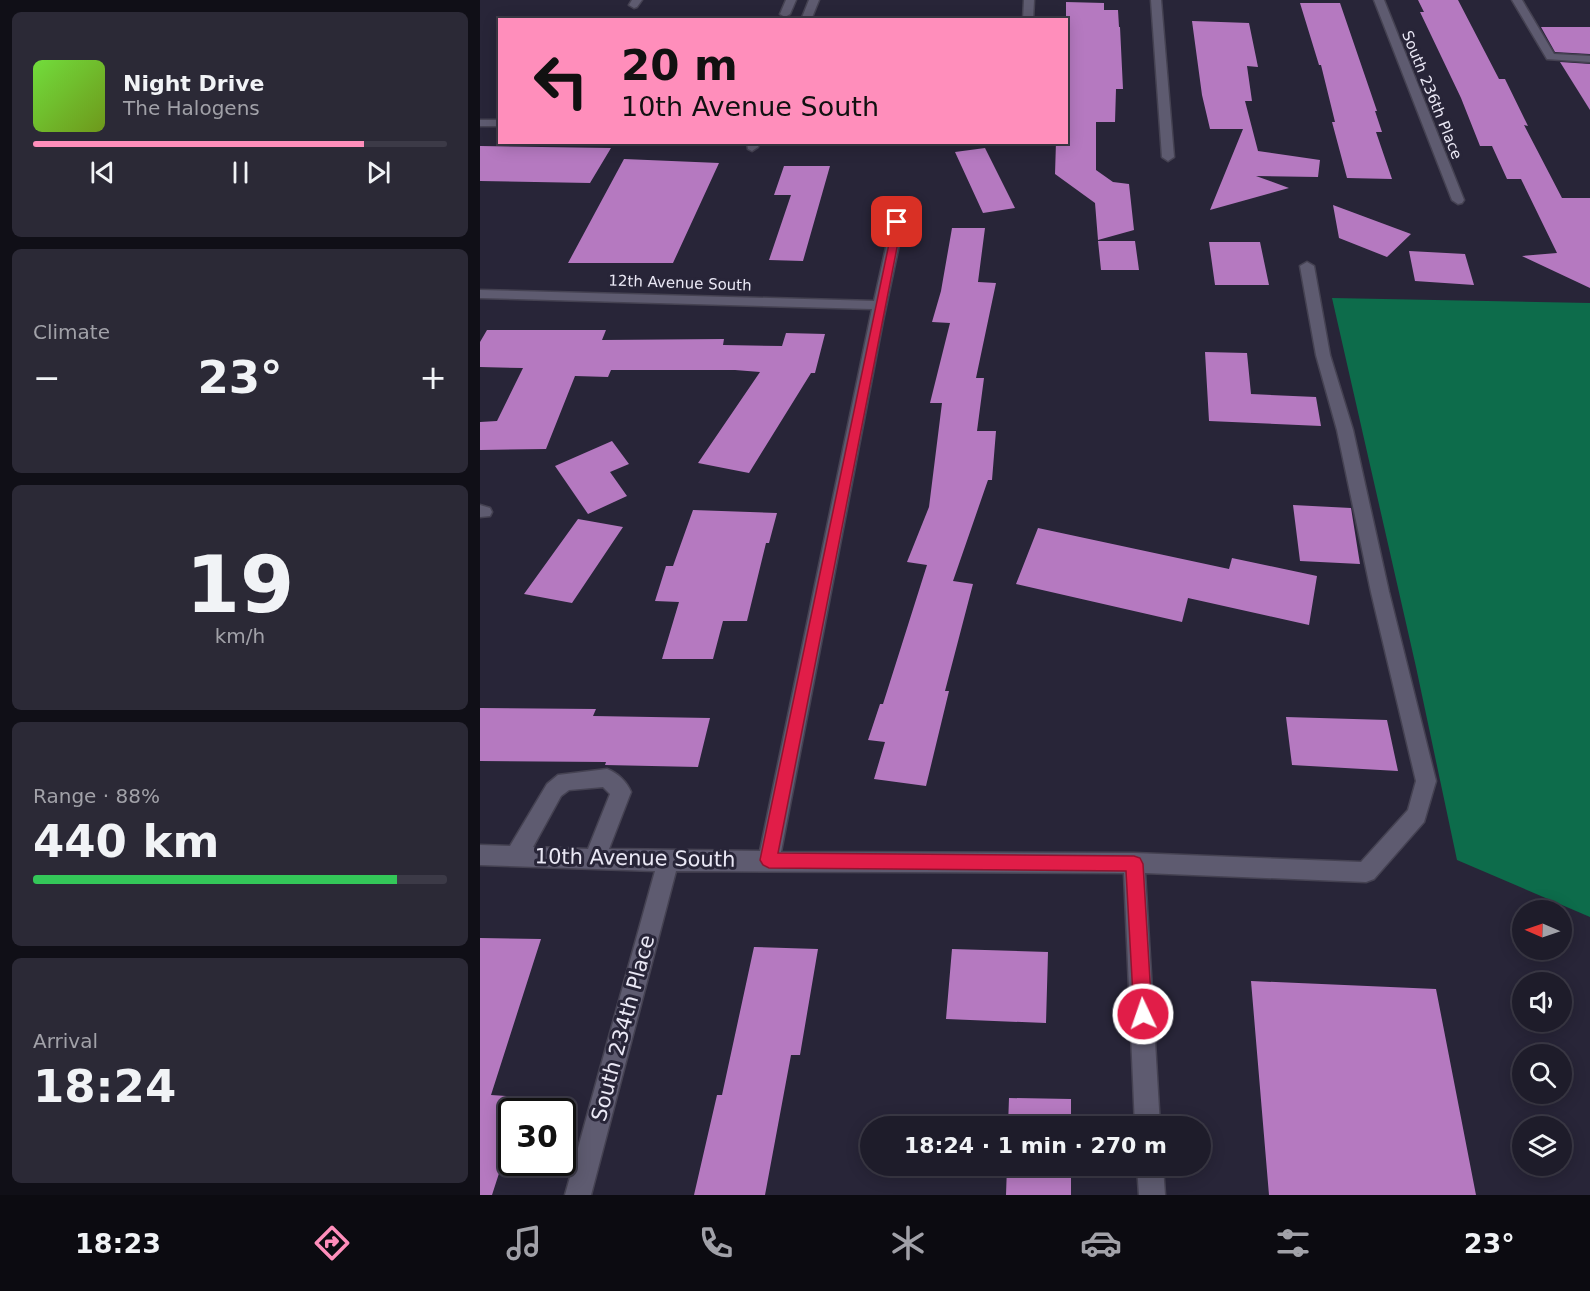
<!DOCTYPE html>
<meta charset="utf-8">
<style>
:root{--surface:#1e1c2a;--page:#2b2936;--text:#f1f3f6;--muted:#a1a1a8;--line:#3c3a47;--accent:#ff8ebb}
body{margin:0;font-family:"DejaVu Sans",sans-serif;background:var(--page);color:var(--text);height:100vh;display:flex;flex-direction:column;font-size:22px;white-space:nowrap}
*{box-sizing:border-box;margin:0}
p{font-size:20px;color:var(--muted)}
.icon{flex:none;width:33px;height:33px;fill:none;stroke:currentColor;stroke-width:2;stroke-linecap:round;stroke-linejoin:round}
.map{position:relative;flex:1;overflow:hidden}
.side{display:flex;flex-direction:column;gap:12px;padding:12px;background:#100f17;width:480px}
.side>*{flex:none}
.banner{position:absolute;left:18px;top:18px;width:570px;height:126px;border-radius:0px;box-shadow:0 3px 15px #0003,0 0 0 2px var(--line);background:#ff8ebb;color:#111;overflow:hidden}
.needle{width:39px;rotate:272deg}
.controls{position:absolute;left:1032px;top:900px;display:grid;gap:12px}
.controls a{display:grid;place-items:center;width:60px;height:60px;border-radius:50%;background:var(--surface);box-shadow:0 3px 15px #0003,0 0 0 2px var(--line);font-size:30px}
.speed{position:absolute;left:18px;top:1098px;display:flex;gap:12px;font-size:30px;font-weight:700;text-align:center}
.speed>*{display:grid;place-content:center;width:78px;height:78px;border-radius:50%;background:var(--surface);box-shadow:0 3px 15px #0003,0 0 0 2px var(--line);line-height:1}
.speed .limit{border:3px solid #111;border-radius:9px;background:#fff;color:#111}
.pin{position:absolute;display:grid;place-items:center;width:51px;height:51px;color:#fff;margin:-26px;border-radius:12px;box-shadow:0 3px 9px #0006}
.me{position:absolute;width:66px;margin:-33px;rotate:357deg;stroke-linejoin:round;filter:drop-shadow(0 0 4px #0008)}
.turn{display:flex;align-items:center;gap:21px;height:126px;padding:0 24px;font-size:27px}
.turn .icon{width:78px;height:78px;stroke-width:2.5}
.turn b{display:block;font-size:42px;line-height:51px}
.big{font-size:45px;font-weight:700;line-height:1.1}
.side .tile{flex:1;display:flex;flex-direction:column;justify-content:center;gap:9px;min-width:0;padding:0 21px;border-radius:9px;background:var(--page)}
.side .dial{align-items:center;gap:0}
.dial b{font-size:78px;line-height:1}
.song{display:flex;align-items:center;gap:18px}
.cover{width:72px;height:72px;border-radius:9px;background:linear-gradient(135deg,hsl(100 70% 55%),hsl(80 70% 35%))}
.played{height:6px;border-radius:3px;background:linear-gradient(90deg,var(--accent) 80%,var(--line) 80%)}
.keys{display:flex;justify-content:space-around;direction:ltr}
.heat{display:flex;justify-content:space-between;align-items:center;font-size:33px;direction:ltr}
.charge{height:9px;border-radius:4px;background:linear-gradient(90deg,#34c759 88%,var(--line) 0)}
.trip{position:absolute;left:380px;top:1116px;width:351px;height:60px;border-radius:30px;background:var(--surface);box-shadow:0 3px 15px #0003,0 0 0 2px var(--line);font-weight:700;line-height:60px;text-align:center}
.menu{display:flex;height:96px;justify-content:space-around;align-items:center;background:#0c0b11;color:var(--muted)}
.menu .icon{width:42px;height:42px}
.menu .active{color:var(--accent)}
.menu b{font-size:27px;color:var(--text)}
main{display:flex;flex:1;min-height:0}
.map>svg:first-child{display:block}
.forest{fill:#0d6c4b}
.building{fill:#b579c0}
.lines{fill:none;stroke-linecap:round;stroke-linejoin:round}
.minor-casing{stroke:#454252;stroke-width:3}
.minor{fill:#5e5b70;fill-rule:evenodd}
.route{fill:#e11d48;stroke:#92132f;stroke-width:1.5}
.labels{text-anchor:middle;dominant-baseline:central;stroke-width:6;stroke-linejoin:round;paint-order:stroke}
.far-street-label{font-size:15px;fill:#eae8f5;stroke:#282538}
.near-street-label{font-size:21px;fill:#eae8f5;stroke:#282538}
</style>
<main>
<section class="side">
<div class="tile">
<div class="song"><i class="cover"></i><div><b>Night Drive</b><p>The Halogens</p></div></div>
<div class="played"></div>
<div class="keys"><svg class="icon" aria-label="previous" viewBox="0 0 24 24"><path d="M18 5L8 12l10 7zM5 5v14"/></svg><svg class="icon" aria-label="pause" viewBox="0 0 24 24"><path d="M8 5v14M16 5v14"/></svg><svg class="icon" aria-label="next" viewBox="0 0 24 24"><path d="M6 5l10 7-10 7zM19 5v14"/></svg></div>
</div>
<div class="tile"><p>Climate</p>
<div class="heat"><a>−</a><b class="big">23°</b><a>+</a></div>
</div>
<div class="tile dial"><b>19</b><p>km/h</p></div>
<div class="tile"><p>Range · 88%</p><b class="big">440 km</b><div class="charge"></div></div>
<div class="tile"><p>Arrival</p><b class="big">18:24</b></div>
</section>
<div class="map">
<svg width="1110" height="1195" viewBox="0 0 1110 1195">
<rect width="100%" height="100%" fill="#282538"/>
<path class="forest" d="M852,298L1110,303V917L977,860L936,667Z"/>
<path class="building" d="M938,0H978L1019,79H1025L1048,126L1044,125L1082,198H1110V288L1042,256L1077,253L1041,179H1027L1012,146H1000L981,98L940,12H944Z
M586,2L624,3V10H638L639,27H640L643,89H636L635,122H616V170L633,182L649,184L654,230L618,240L615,203L575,174L576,142H586Z
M820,3H860L897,111H895L902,132H896L912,179L867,178L852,122H855L841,65H839Z
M712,21L769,23L778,67L767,66L772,101H765L778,151L840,160L838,177L776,176L809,188L730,210L763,129H730L722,95Z
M1061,27H1110V54L1075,52Z
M1080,62L1110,64V110Z
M0,146L131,148L110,183L0,181Z
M505,148L535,208L503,213L475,152Z
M144,159L239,163L193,263H88Z
M304,166H350L323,261L289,260L311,195H294Z
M853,205L931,234L907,257L859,238Z
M472,228H505L498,282L516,283L496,378H504L497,431H516L512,480H508L473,581L493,584L465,691H469L446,786L394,779L405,742L388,740L400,704H403L447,565L427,562L449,507L462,403H450L470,323L452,322L461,291Z
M618,241H655L659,270H621Z
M729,242H780L789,285H735Z
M929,251L985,254L994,285L935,281Z
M7,330H126L122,340L244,339L243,345L302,346L306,333L345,334L335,373H331L269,473L218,463L280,372L255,370H131L128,377L95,376L66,449L0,450V422L17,421L43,368L0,367V342Z
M725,352L767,353L771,394L836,397L841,426L729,421Z
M132,441L149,464L130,472L147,496L108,514L75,466Z
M813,505L871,508L880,564L820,561Z
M213,510L297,513L289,543H286L267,621H243L233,659H182L199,602L175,601L186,566H193Z
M98,519L143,527L92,603L44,594Z
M558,528L749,569L752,558L837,576L829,625L708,598L702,622L536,584Z
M0,708L116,709L113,716L230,718L218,767L125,765L126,762L0,761Z
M806,717L907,720L918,771L812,765Z
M0,938L61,939L11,1095L43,1097L38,1112H32V1133L12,1195H0Z
M274,947L338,949L320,1055H311L285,1195H214L237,1095H242Z
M472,949L568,952L566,1023L466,1019Z
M771,981L956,989L996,1195H789Z
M529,1098L591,1099V1126H528Z
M527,1166H591V1195H526Z"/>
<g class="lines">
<defs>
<path id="minor" d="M152,0H162L157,7L154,8L149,5Z
M306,0H316L310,14L305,17L300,14Z
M329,0H339L331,20H321Z
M544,0H554L553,20H543Z
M671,0H681L694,157L688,161L682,157Z
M894,0H904L984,200L982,203L978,204L972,200Z
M1032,0H1042L1074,54L1110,56V62L1067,59Z
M0,120H20V126H0Z
M267,142H279L278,147L272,151L268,149Z
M421,203L427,207L403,321L301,852L654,853L881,862L928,810L936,781L891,592L857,430L836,355L820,266L827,262L834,266L850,355L873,430L909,592L956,781L944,822L894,879L886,882L665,873L680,1126H655L644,873L196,871L111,1195H85L175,871L0,865V845L30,846L67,784L78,775L127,769C138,773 147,782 151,792L129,849L280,851L392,309L0,298V290L394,301L415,207ZM123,787L130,794L108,849L53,847L81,796L89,790Z
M0,505L10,508L12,512L10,516L0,517Z
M657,1166H683L685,1195H659Z"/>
</defs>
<use href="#minor" class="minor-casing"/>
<use href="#minor" class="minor"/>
</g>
<path class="route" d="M414,220L422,222L298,853L654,856L660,858L663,864L672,1014L669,1020L663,1023L656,1020L654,1014L646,871L289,868L283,865L280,860Z"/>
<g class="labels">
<g class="far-street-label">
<text transform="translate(952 95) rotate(68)">South 236th Place</text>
<text transform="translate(200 283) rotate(2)">12th Avenue South</text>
</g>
<g class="near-street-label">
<text transform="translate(155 858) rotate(1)">10th Avenue South</text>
<text transform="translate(143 1028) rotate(-75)">South 234th Place</text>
</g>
</g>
</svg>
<div class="controls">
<a><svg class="needle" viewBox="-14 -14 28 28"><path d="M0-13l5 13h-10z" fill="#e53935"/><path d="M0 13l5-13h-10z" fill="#a1a1a8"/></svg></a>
<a><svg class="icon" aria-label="sound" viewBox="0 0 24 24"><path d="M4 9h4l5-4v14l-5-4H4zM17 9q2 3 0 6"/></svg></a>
<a><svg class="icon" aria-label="search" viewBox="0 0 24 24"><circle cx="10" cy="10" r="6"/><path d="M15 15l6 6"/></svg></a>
<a><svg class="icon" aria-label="layers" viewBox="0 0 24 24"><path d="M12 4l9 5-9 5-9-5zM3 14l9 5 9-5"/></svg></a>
</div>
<div class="speed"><div class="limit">30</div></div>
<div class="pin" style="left:417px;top:222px;background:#d93025"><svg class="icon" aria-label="arrive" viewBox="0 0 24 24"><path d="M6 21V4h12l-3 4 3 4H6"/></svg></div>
<svg class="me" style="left:663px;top:1014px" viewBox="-20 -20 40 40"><circle r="17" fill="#e11d48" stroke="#fff" stroke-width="3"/><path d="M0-11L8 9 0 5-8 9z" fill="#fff"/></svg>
<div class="trip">18:24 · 1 min · 270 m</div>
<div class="banner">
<div class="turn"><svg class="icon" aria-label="left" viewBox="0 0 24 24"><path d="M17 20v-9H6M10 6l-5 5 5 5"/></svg><div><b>20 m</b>10th Avenue South</div></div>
</div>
</div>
</main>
<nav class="menu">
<b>18:23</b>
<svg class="icon active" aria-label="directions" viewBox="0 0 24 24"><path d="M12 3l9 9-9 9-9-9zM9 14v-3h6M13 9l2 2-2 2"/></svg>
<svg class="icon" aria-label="music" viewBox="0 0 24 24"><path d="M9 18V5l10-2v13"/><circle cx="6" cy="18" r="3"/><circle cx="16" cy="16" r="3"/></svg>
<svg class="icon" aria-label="phone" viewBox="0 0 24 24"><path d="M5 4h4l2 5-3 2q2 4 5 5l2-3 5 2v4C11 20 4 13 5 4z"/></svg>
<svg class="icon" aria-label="climate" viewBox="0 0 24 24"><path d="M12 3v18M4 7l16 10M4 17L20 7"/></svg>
<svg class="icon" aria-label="car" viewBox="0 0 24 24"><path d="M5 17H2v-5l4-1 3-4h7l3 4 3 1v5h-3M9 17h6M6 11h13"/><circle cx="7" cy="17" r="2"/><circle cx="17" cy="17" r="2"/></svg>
<svg class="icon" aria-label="filters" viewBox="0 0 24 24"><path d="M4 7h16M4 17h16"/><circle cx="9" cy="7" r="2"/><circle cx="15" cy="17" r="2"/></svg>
<b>23°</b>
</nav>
